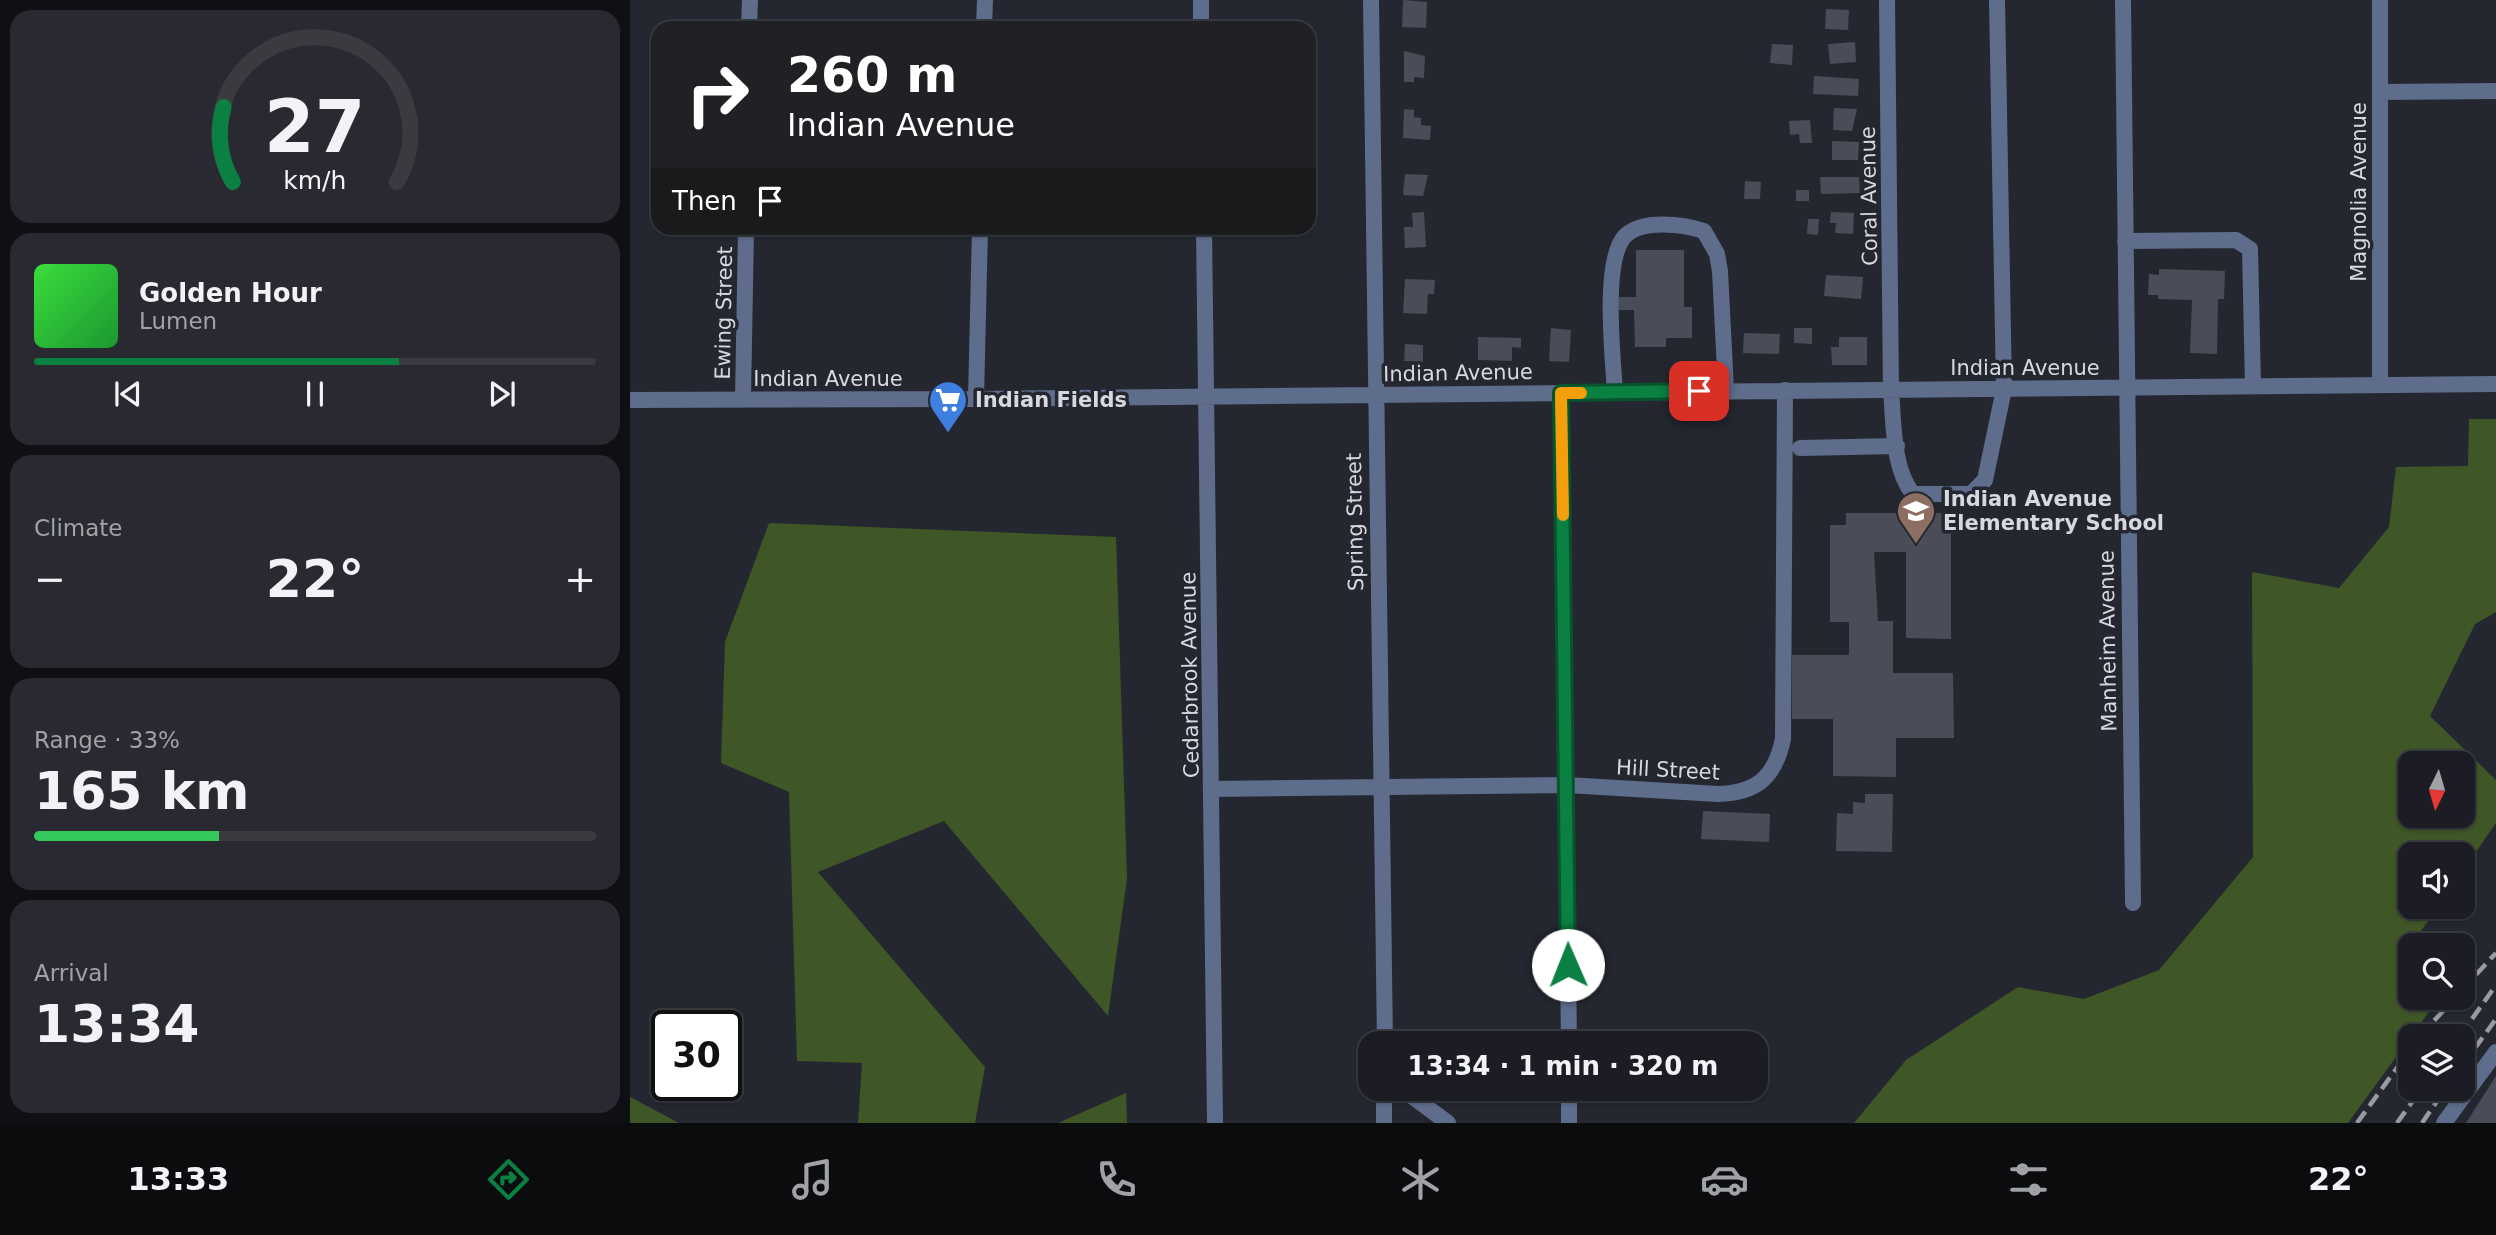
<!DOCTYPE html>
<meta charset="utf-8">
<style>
:root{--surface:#1c1d24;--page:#292a31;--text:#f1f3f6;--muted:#a0a2a6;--line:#3a3b41;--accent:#0b8043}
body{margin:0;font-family:"DejaVu Sans",sans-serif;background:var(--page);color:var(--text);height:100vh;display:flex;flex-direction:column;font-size:26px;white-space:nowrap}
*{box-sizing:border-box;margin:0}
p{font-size:23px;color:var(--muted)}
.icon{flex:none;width:38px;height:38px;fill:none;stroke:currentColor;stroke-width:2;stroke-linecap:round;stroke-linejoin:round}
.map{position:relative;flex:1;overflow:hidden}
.panel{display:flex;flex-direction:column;gap:10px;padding:10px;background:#0f1014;width:630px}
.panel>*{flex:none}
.hud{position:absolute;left:21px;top:21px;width:665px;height:214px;border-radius:21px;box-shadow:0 2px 5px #0004,0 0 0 2px var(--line);background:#202124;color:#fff;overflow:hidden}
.needle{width:46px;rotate:185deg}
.tools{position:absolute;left:1768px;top:751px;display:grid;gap:14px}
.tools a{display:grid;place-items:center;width:77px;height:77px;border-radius:14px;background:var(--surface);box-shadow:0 2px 5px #0004,0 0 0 2px var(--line);font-size:35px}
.speed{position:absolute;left:21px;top:1010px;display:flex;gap:14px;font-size:35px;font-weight:700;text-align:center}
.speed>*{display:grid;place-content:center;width:91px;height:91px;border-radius:50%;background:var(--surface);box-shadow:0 2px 5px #0004,0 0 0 2px var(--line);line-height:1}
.speed .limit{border:4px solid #111;border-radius:10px;background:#fff;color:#111}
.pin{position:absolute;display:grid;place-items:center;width:60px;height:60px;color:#fff;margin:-30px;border-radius:14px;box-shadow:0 4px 10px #0006}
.me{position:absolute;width:77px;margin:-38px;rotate:359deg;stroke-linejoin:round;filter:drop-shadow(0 0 5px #0008)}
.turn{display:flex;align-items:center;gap:24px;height:147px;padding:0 21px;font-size:32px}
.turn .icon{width:91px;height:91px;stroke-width:2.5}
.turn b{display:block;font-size:49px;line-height:60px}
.then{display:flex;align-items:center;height:66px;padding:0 21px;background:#0003;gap:14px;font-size:26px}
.big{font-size:52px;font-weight:600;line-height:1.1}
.panel .card{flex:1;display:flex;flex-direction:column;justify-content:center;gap:10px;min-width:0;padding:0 24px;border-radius:21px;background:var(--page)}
.panel .dial{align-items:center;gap:0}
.dial svg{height:182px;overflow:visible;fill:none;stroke:var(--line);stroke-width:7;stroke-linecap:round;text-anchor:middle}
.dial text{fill:var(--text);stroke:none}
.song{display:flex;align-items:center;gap:21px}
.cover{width:84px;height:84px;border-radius:10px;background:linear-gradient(135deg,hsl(120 70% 55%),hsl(130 70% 35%))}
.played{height:7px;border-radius:4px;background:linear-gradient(90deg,var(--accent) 65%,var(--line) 65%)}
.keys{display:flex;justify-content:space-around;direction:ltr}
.heat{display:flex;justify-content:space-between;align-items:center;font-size:38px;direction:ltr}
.charge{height:10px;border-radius:5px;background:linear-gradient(90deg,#34c759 33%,var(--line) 0)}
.trip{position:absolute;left:728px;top:1031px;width:410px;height:70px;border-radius:21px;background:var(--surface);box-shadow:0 2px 5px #0004,0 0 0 2px var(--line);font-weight:600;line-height:70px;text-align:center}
.menu{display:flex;height:112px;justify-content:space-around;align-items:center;background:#0b0c0e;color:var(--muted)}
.menu .icon{width:49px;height:49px}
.menu .on{color:var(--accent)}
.menu b{font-size:32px;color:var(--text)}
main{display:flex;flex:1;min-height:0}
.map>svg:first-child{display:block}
.green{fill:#3f5627;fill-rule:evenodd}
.building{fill:#4a4d57}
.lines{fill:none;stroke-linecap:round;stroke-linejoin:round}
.minor{stroke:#5e6d8c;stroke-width:16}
.rail{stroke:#999ba1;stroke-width:4.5;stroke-dasharray:14 7;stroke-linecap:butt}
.route-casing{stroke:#07532c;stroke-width:18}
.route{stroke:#0b8043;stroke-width:12}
.slow{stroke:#f59e0b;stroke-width:12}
.labels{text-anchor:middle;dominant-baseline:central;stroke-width:7;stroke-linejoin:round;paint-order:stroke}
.street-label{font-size:21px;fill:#d7d9de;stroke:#252730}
.poi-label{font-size:21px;font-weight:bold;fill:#d7d9de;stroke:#252730;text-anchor:start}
</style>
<main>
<section class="panel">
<div class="card dial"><svg viewBox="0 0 100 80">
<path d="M14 69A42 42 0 1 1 86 69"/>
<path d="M14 69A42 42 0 0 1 10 36" stroke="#0b8043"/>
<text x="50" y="56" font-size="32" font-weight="700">27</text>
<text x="50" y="72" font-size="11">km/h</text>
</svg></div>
<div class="card">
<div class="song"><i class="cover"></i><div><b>Golden Hour</b><p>Lumen</p></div></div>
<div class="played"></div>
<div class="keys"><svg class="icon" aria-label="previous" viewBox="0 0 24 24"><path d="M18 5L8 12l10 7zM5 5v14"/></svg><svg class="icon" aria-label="pause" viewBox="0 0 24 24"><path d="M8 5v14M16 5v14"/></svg><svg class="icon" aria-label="next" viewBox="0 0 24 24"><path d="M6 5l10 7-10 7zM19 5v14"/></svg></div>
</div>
<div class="card"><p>Climate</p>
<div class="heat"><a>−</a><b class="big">22°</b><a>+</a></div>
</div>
<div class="card"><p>Range · 33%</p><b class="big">165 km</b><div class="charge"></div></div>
<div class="card"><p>Arrival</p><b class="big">13:34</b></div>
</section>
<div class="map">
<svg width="1866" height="1123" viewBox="0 0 1866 1123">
<rect width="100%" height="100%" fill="#252730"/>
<path class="green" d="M1839,419H1866V612L1845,624L1800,716L1866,780V823L1832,872V854H1780V906L1809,907L1780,945V998H1809L1718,1123H1224L1276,1060L1388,987L1454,999L1529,970L1623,857L1622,572L1709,588L1759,527L1766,467L1838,466ZM1780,763H1832V816H1780Z
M139,523L486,537L497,878L478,1016L314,821L188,872L355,1067L345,1123H228L232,1063L167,1061L159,792L91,763L95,642Z
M496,1093L497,1123H428Z
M0,1097L49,1123H0Z"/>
<path class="building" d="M773,0L797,2L796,28L772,27Z
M1196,9L1219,10L1218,30L1195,29Z
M1225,42L1226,62L1200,64L1198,44Z
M1142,44L1163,45L1162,65L1140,63Z
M774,51L795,56L794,78L784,77V82H774Z
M1184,76L1229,79L1228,96L1183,94Z
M1204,108L1227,109L1222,131L1203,130Z
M774,109L784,110V117L791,118V125L801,126L800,140L773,138Z
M1180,120L1182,143H1170L1169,134L1160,135L1159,121Z
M1202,141L1229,142L1228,160H1202Z
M775,174L798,175L793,196L773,195Z
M1190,177H1229L1230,193L1191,194Z
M1115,181L1131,182L1130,199H1114Z
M1166,190H1179V201H1166Z
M794,212L796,247L775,248L774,227H783L782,213Z
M1201,212L1224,213L1223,234L1205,233L1206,223H1200Z
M1178,219H1189L1188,235L1177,234Z
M1006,250H1054V307H1062V338H1036V347H1005L1004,310H982V297H1006Z
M1529,269L1595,271L1594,299H1588L1587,354L1560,353L1562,300L1528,299V295H1518L1519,274L1529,275Z
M1196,275L1233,277L1231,299L1194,296Z
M775,279L805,280L804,294H798L797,314L773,313Z
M921,328L941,330L939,362L919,361Z
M1164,328H1182V344L1164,343Z
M1114,333L1150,334L1149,354L1113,353Z
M848,337L891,338V348L882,347V361L848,360Z
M1209,337H1237V365H1202L1201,347H1209Z
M775,344L793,345V362L774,361Z
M1216,513H1321V639L1276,638V552H1244L1248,621H1263V673H1323L1324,738H1266V777L1203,776V719H1162V655H1219V622H1200V525H1216Z
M1235,794H1263L1262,852L1206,851L1207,813L1223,814V802L1235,803Z
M1073,811L1140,814L1139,842L1071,839Z
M1866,1076V1123H1836Z"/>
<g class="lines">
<path class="minor" d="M571,0V28
M741,0L755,1043
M1257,0L1261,391C1264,422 1262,468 1283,494H1341L1355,480L1374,389L1367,0
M1493,0L1503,903
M119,28L120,0
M354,28L355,0
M1750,92L1866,91
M574,228L585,1123
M1495,241L1606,240L1620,249L1623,386
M1750,385V0
M985,392C983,358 972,260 995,236C1012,219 1053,224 1074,231L1087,254L1090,271L1096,390
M931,393L939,1043
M346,399L350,228
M0,400L346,399L1866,384
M113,400L116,228
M1170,448L1267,446
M583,789L937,785L1088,794C1127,793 1145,777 1153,739L1155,390
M771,1088L818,1123
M939,1088V1123
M754,1123V1088
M1814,1123L1866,1052"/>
<path class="rail" d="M1832,990L1866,953
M1790,1036L1825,998
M1830,1036L1866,985
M1832,1066L1866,1019
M1727,1123L1780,1050
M1767,1123L1792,1088
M1792,1123L1816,1088"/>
</g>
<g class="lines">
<defs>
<path id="route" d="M938,965L931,393L1069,391"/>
</defs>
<use href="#route" class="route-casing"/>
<use href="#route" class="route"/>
<path class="slow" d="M933,515L931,393H951"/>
</g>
<defs>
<symbol id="supermarket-pin" viewBox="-11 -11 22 30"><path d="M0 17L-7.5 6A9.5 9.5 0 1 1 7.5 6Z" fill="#3f7fe0" stroke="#252730"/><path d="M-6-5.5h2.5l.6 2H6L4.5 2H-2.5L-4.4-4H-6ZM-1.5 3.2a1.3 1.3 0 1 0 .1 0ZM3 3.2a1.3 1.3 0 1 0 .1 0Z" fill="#fff"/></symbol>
<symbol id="school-pin" viewBox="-11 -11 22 30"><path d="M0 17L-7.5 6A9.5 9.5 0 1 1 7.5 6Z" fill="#8d6e63" stroke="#252730"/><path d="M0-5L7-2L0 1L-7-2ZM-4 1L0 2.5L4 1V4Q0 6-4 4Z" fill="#fff"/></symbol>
</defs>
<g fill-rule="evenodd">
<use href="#supermarket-pin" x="296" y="378" width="44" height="60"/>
<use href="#school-pin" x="1264" y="489" width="44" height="60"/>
</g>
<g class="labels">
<g class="street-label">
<text transform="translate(1729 192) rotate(-90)">Magnolia Avenue</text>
<text transform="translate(1239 196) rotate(-91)">Coral Avenue</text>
<text transform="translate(94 313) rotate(-89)">Ewing Street</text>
<text x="1395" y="368">Indian Avenue</text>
<text transform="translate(828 373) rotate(-1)">Indian Avenue</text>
<text x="198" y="379">Indian Avenue</text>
<text transform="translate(725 522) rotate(-91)">Spring Street</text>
<text transform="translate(1478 641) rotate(-91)">Manheim Avenue</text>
<text transform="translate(560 675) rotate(-91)">Cedarbrook Avenue</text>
<text transform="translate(1038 770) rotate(3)">Hill Street</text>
</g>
<g class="poi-label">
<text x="345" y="400">Indian Fields</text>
<text x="1313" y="499">Indian Avenue<tspan x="1313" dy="24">Elementary School</tspan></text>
</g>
</g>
</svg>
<div class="tools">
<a><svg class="needle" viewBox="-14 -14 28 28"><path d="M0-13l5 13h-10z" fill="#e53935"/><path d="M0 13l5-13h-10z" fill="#a0a2a6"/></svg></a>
<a><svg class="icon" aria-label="sound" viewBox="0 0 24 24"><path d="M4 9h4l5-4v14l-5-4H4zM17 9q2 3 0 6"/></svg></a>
<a><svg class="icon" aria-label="search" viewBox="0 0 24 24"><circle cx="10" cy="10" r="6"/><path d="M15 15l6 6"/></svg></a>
<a><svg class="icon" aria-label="layers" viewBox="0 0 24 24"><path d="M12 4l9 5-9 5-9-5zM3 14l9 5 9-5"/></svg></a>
</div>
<div class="speed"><div class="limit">30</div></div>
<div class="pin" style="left:1069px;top:391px;background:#d93025"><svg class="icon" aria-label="arrive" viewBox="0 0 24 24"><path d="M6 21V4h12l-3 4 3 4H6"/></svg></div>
<svg class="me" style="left:938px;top:965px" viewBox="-20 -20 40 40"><circle r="19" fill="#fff"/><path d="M0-13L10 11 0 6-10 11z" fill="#0b8043"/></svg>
<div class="trip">13:34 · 1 min · 320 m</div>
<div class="hud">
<div class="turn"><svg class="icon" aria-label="right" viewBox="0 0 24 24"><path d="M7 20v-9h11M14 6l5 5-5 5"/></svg><div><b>260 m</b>Indian Avenue</div></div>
<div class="then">Then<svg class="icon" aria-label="arrive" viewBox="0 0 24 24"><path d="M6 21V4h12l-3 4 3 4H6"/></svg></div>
</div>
</div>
</main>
<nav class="menu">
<b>13:33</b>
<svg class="icon on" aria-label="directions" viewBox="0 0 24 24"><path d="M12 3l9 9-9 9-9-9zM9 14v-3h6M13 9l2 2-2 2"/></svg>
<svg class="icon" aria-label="music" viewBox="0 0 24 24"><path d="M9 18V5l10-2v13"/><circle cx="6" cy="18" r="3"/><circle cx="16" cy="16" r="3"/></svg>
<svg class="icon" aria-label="phone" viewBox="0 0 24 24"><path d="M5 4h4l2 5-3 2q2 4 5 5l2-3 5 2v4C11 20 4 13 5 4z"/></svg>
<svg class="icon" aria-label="climate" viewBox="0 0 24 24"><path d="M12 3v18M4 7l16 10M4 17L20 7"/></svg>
<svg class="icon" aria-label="car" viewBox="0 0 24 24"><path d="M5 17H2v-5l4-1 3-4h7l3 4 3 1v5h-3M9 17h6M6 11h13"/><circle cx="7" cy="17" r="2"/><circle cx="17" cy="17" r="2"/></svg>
<svg class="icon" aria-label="filters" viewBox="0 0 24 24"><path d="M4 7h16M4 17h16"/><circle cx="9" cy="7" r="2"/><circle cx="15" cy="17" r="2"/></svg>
<b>22°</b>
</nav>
